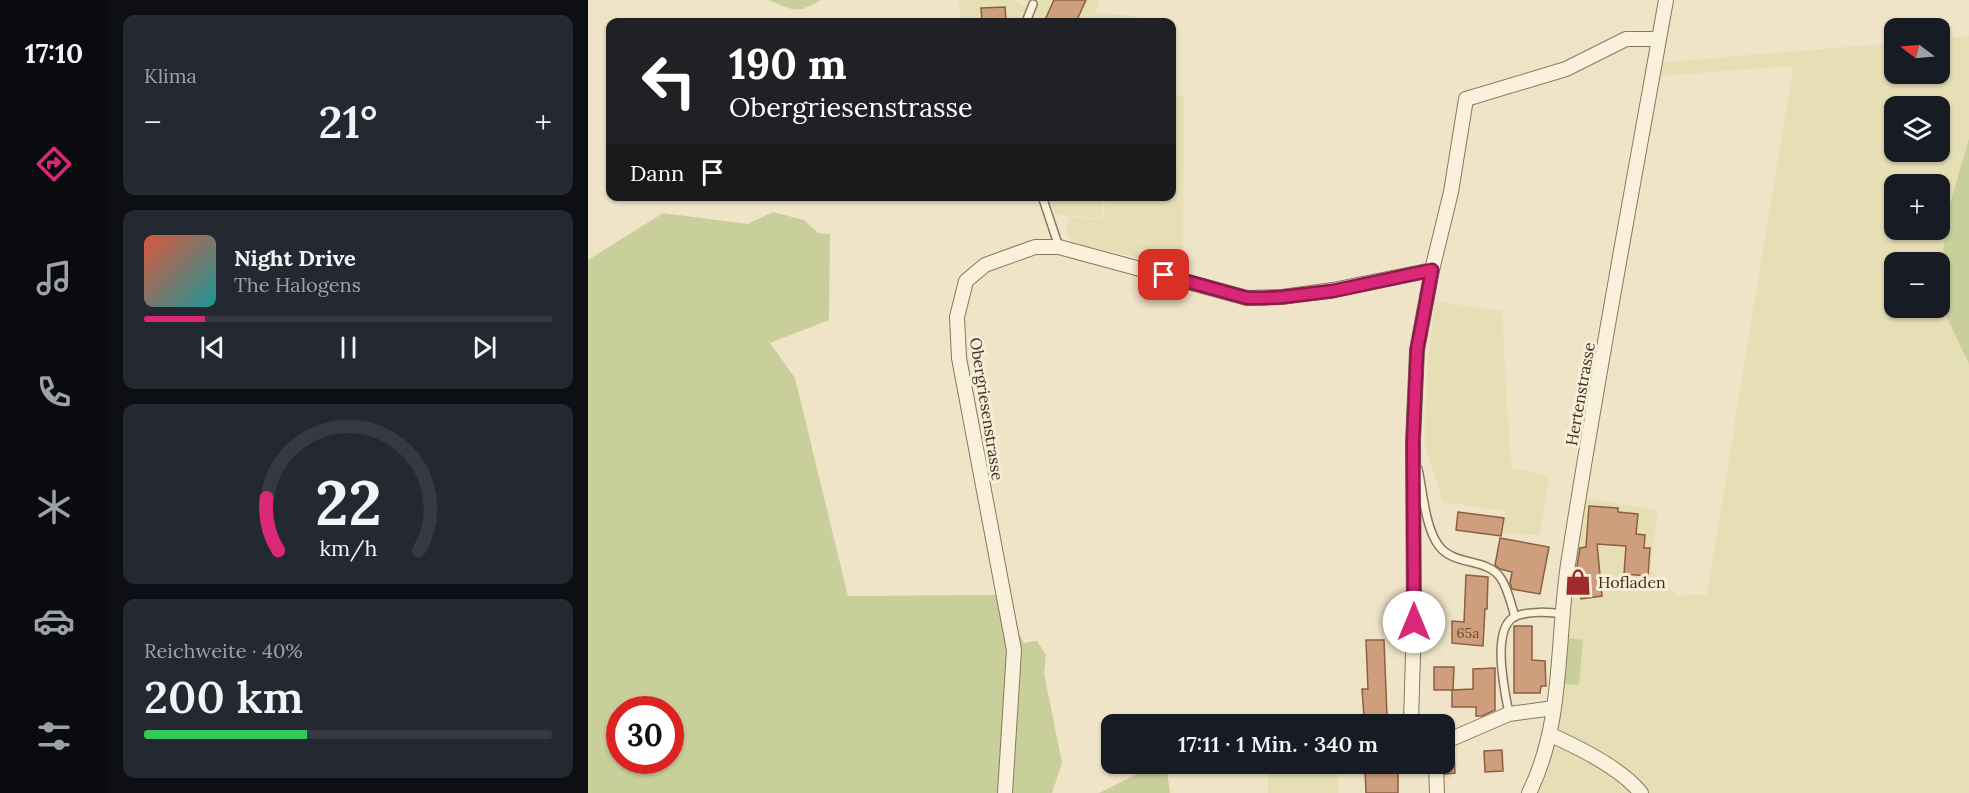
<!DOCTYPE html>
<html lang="de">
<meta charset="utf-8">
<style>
:root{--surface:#171b24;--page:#242831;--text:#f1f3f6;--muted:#9ea1a6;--line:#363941;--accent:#db2777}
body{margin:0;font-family:Lora,serif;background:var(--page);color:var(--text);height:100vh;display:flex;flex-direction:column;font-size:22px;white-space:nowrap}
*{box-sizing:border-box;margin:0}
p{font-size:20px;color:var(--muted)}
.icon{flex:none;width:33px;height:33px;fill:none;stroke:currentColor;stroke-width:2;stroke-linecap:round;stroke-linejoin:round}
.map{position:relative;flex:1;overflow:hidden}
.panel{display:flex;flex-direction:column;gap:15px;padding:15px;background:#0d0f14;width:480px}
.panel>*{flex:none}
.guide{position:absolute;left:18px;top:18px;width:570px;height:183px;border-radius:12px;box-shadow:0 2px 4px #0004;background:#202124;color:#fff;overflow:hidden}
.needle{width:39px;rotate:286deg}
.controls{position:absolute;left:1296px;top:18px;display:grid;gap:12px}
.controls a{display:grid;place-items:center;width:66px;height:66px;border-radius:12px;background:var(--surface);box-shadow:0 2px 4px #0004;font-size:30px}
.speed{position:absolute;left:18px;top:696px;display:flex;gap:12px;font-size:30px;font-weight:700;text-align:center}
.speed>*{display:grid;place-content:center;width:78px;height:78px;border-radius:50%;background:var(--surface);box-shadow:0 2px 4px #0004;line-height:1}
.speed .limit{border:9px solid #d22;background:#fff;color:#111}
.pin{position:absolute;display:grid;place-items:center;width:51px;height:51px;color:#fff;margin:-26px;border-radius:12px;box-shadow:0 3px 9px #0006}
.me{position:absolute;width:66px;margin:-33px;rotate:0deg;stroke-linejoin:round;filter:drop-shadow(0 0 4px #0008)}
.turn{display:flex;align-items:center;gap:21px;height:126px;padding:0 24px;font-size:27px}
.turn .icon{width:78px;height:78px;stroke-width:2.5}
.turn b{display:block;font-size:42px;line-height:51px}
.then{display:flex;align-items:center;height:57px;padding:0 24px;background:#0003;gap:12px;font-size:22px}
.big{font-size:45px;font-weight:600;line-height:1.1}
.panel .widget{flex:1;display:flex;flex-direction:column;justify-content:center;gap:9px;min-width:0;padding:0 21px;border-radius:12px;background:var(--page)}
.panel .dial{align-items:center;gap:0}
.dial svg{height:156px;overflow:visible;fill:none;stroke:var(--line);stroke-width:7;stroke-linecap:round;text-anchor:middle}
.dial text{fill:var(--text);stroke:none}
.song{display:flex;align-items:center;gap:18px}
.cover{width:72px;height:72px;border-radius:9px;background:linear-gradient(135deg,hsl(10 70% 55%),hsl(180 70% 35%))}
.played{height:6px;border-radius:3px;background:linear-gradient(90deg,var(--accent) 15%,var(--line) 15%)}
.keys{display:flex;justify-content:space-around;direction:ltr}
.heat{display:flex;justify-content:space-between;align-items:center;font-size:33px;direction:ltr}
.charge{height:9px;border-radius:4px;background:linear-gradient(90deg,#34c759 40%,var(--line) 0)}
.trip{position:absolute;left:513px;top:714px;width:354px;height:60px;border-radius:12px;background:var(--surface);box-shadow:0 2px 4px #0004;font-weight:600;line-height:60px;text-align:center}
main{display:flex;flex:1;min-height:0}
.tabs{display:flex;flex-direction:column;width:108px;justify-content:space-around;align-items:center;background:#090b0e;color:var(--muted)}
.tabs .icon{width:42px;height:42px}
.tabs .current{color:var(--accent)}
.tabs b{font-size:27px;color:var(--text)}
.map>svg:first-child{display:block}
.farmland{fill:#e6deb5;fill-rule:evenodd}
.green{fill:#c9cf9b;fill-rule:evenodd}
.building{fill:#cf9f7d;stroke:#8d5f41;stroke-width:1.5}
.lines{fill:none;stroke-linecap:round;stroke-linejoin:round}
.lane-casing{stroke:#8d765c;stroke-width:10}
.street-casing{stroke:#8d765c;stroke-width:16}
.lane{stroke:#faf1dc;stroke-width:7}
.street{stroke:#faf1dc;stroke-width:14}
.route-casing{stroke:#8e194d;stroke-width:15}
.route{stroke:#db2777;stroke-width:10}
.labels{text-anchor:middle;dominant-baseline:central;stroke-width:6;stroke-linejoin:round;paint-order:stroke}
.number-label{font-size:14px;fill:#624a37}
.street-label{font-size:16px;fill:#3d2e20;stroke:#f7eed8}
.poi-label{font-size:16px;fill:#3d2e20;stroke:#f7eed8;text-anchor:start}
</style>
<main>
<nav class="tabs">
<b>17:10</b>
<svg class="icon current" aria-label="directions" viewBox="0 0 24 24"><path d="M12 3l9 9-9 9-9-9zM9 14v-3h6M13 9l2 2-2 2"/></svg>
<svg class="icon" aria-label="music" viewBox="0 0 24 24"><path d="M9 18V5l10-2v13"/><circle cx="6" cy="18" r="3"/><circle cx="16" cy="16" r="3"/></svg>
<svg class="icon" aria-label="phone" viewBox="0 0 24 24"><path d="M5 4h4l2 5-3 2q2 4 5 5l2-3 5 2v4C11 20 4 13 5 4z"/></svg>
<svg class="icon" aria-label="climate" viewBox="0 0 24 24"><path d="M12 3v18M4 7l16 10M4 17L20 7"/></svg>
<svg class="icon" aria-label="car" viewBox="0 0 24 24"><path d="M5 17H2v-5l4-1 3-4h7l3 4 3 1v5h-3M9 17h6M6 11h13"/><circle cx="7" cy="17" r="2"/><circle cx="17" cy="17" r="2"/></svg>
<svg class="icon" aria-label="filters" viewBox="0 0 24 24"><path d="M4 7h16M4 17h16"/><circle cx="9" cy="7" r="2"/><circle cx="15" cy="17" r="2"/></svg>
</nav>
<section class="panel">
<div class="widget"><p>Klima</p>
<div class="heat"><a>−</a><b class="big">21°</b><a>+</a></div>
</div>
<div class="widget">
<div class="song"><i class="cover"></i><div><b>Night Drive</b><p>The Halogens</p></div></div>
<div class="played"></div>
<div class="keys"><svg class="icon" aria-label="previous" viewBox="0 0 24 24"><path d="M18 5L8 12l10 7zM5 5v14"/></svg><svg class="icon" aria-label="pause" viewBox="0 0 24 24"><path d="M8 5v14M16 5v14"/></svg><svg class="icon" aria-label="next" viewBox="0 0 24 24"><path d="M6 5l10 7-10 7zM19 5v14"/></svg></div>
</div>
<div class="widget dial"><svg viewBox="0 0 100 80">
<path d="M14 69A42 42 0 1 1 86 69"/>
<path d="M14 69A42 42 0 0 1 8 42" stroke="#db2777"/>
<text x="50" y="56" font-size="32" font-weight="700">22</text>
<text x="50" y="72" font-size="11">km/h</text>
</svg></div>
<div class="widget"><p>Reichweite · 40%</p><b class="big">200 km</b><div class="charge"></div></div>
</section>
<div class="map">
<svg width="1381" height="793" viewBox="0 0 1381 793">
<rect width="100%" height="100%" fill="#f0e4c8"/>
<path class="farmland" d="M371,0H425L446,10L450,0H512L508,13L550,16L549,22H373Z
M1381,36V138L1356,225L1354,307L1381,364V793H941L951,773L975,614L1067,63L1306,43V74H1352V39ZM1205,66L1119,594L1089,596L1062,570L1070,510L997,498L1070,76ZM1306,106H1352V152H1306ZM1306,184H1352V230H1306ZM1306,262H1352V308H1306Z
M584,95L596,97L595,268L486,243L479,233L480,217L515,220L517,197L584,196Z
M460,197H516L513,219L467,214Z
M847,301L914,311L923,468L962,476L952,535L915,534L917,511L855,502L837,447L839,363Z
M680,764H749L751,793H680Z"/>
<path class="green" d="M180,0H233C207,15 206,10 180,0Z
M1381,138V364L1354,307L1356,225Z
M185,212L216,220L230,233L242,234L241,320L182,343L207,378L260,596L410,595L436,643L449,641L458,655L456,673L474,763L464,793H0V260L75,213L160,224ZM32,710H82V760H32Z
M978,638L995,640L991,685L974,684Z
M569,764H578L582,793H511Z"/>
<path class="building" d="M466,0H498L488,22H456Z
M417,7L418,22H394L393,8Z
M1001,506L1030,508V512L1050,514L1048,534L1057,535L1056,548H1062L1060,576L1036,574L1038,546L1009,544L1014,596L993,599L989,566L992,548L998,547Z
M870,512L916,518L913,536L868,530Z
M912,538L961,547L952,594L924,589L922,583L924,572L912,569L907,565Z
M878,575L900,577L899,609H897L895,646L864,643V621L876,622Z
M926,626H944V660L957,661L958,686H953L952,693H926Z
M778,640H796L799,716L776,717L774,689H780Z
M846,667H866L865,690H846Z
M907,668V710L894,716H888V707H864V690L885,689V669Z
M914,750L915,771L897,772L896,751Z
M856,756H866L867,773L857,774Z
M777,769H799V772H810V793H778Z"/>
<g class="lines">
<defs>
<path id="lane" d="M438,22L445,4
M454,196L471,247
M830,469C835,491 837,528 851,546C866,566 898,558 912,577C920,588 923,604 927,617
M921,714C917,692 902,627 928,616C941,611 962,612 975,614
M749,724L823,721"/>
<path id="street" d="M826,724L823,721L826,622L825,442L829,350L844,270
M963,735C992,748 1033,768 1053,793
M856,742L921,714L966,708
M848,764L849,793
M417,793L426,650L371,358L369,317L378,281L397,265L447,247H471L659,298L694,297L745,290L844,270L863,192L878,99L978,69L1038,39H1071
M941,793C977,721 968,636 981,558C1010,371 1045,186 1078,0"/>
</defs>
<use href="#lane" class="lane-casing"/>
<use href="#street" class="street-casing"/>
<use href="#lane" class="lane"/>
<use href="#street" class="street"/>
</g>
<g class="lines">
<defs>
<path id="route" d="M576,275L659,298H676L694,297L745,291L844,270L829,350L825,442L826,622"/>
</defs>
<use href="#route" class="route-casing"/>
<use href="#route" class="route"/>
</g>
<defs>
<symbol id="shop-bare" viewBox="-9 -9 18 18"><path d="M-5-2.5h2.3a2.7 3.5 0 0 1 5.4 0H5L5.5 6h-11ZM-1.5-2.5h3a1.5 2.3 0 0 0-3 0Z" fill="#9e2a2b" stroke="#f7eed8" stroke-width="2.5" paint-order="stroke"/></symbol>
</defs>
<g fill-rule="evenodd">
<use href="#shop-bare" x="971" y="563" width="38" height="38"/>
</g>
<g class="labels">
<g class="number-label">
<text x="880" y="633">65a</text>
</g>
<g class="street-label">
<text transform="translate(992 394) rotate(-80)">Hertenstrasse</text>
<text transform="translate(399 409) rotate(81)">Obergriesenstrasse</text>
</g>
<g class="poi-label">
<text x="1010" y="582">Hofladen</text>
</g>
</g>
</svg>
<div class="controls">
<a><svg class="needle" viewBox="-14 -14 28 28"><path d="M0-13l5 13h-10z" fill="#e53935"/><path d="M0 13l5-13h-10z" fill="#9ea1a6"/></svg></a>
<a><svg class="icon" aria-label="layers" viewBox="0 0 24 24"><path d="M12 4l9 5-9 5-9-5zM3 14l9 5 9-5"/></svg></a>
<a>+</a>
<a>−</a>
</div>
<div class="speed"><div class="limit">30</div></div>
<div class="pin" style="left:576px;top:275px;background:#d93025"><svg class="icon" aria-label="arrive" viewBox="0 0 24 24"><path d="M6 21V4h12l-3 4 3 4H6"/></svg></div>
<svg class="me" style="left:826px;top:622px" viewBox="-20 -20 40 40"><circle r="19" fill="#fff"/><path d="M0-13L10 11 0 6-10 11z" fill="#db2777"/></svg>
<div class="trip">17:11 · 1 Min. · 340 m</div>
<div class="guide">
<div class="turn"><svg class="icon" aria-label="left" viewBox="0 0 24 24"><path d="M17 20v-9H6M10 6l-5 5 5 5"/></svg><div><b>190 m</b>Obergriesenstrasse</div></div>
<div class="then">Dann<svg class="icon" aria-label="arrive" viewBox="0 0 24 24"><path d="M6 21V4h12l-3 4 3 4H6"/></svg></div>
</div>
</div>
</main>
